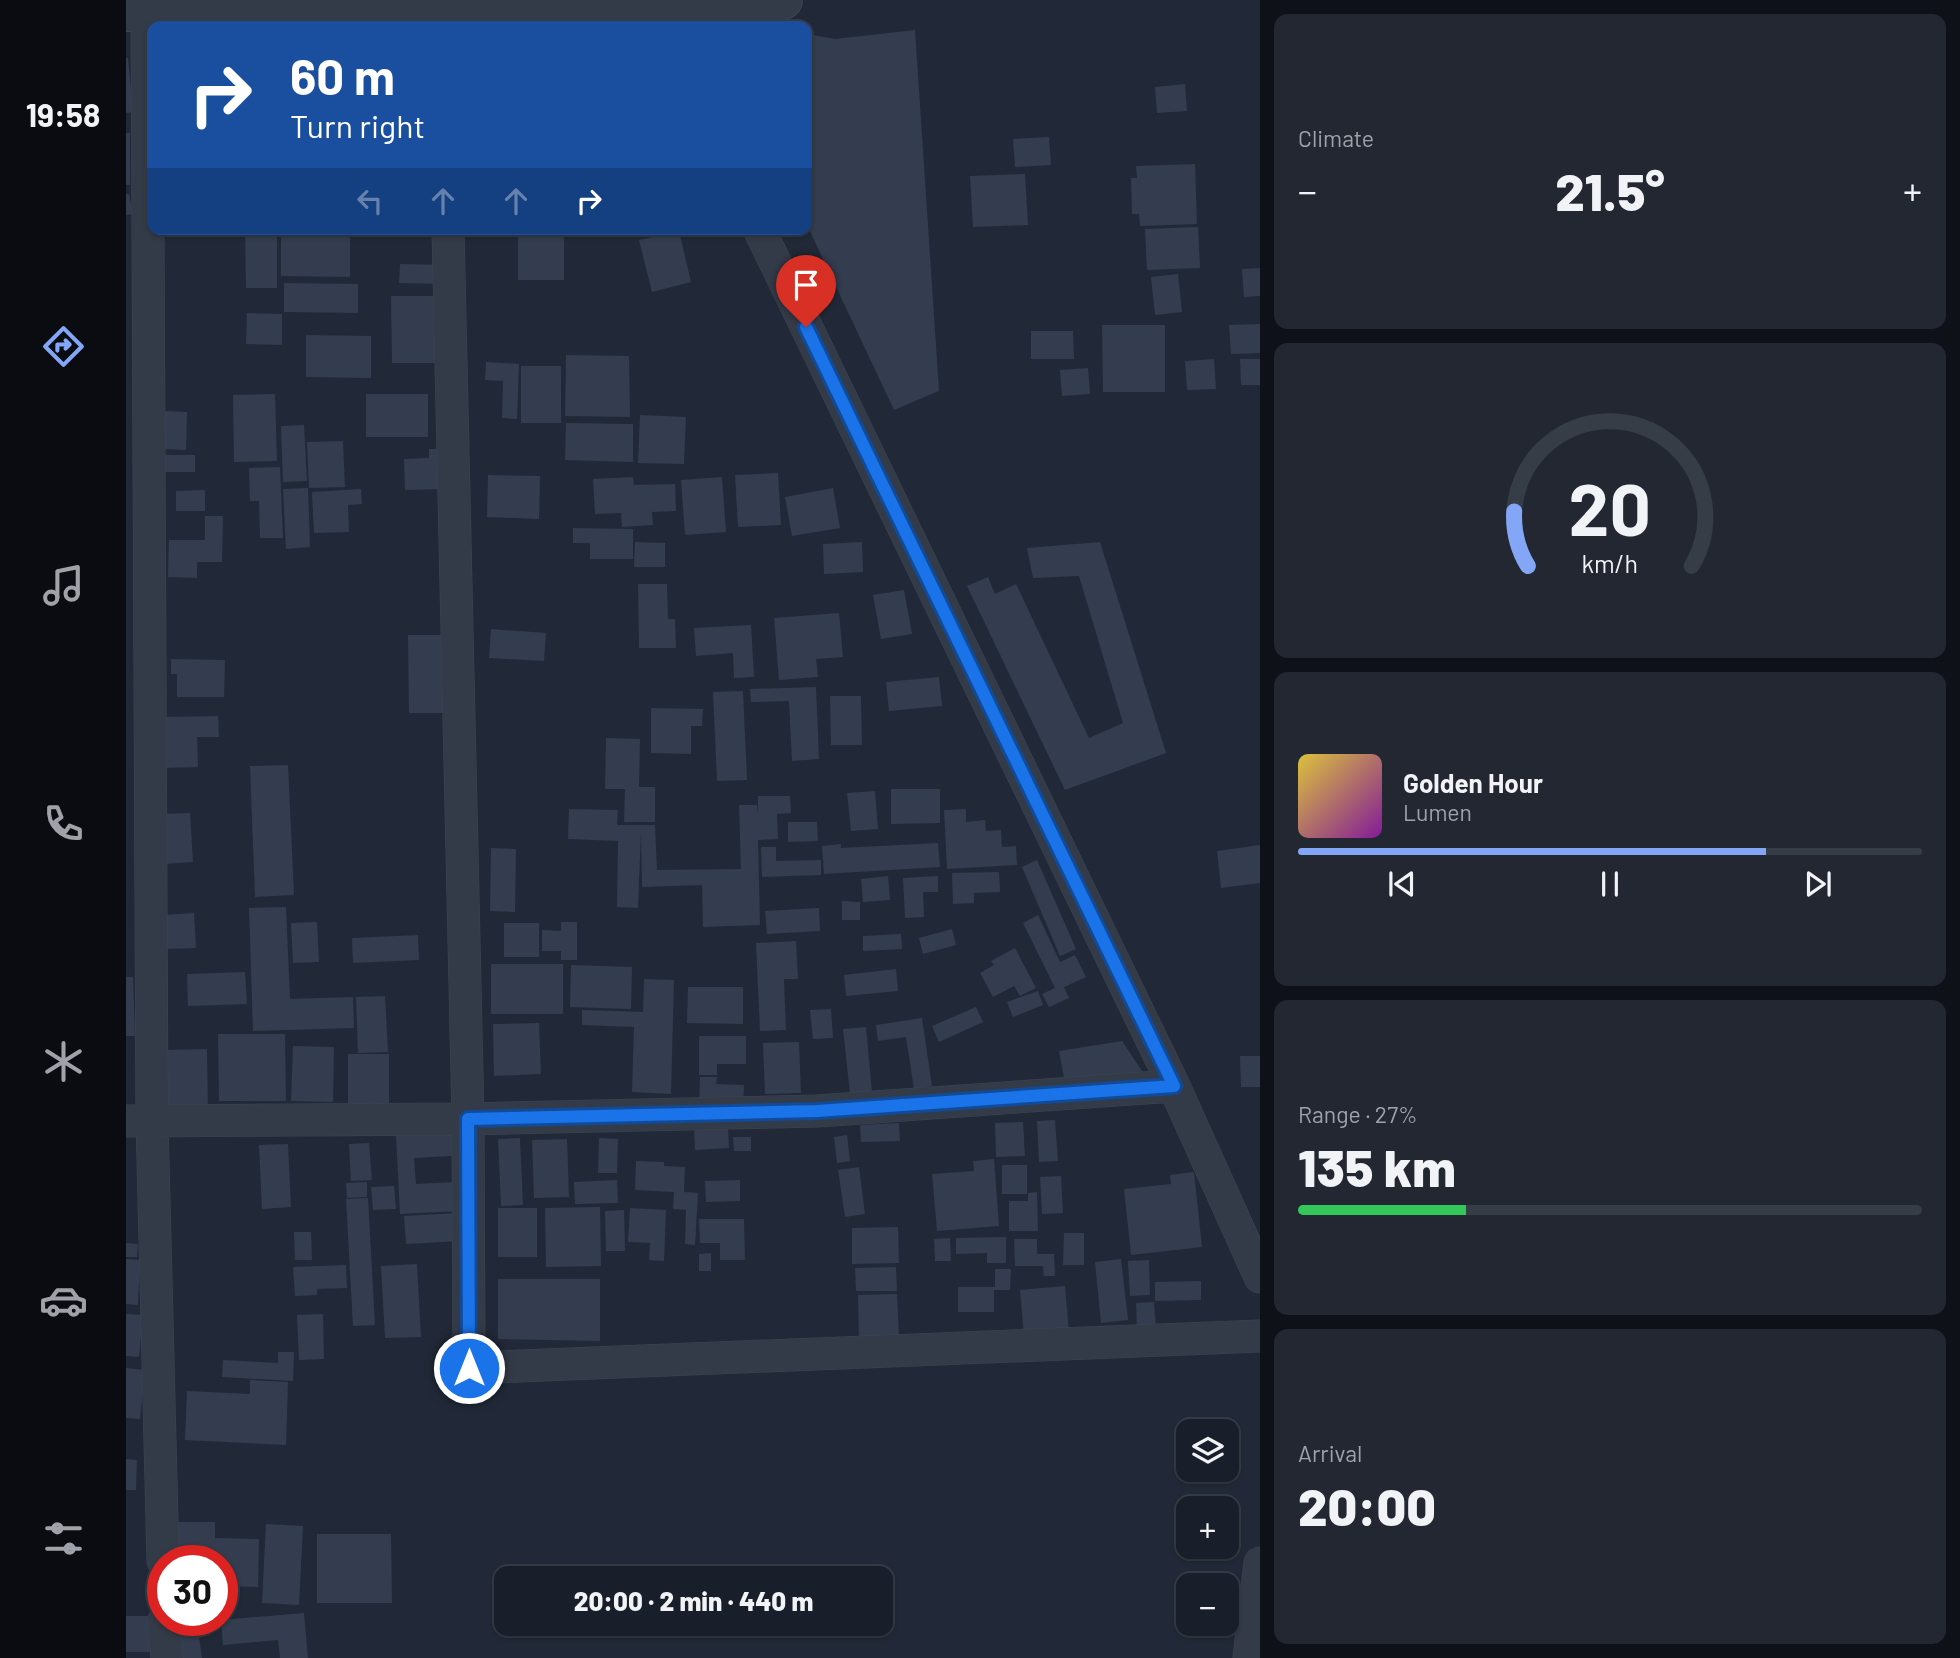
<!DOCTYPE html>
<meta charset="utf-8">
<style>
:root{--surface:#191f2a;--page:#222732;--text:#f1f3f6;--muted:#9fa2a8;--line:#373d47;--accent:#83a7f6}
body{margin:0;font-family:Barlow,sans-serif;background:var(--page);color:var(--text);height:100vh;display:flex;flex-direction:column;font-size:26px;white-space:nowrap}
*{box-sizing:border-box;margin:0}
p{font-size:23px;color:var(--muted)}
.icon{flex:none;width:38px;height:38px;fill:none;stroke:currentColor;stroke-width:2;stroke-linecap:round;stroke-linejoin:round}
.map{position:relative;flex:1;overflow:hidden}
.side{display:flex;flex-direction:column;gap:14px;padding:14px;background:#0e1117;width:700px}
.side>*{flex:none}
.guide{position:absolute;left:21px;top:21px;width:665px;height:214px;border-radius:14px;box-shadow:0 2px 5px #0004,0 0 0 2px var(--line);background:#1a4fa0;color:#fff;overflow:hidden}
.fabs{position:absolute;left:1050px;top:1419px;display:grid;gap:14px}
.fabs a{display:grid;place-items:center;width:63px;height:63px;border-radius:14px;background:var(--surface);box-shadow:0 2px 5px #0004,0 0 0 2px var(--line);font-size:35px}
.speed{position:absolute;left:21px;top:1545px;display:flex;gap:14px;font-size:35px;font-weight:700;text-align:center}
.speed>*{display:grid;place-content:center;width:91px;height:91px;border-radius:50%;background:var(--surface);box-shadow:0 2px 5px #0004,0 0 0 2px var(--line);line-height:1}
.speed .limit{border:10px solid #d22;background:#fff;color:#111}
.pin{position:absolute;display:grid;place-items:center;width:60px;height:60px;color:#fff;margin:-72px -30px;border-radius:50% 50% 50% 0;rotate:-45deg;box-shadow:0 0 7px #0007}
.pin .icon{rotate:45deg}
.me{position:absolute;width:77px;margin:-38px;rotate:0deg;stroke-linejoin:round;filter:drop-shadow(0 0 5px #0008)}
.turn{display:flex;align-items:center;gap:24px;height:147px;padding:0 28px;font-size:32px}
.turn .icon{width:91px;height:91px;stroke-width:2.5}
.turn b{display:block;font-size:49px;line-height:60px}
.lanes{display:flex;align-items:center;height:66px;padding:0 28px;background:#0003;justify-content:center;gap:35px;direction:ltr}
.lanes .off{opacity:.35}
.big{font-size:52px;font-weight:800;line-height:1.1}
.side .card{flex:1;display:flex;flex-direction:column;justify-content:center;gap:10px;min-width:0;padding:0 24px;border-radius:14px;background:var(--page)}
.side .dial{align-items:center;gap:0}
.dial svg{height:182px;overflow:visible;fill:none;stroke:var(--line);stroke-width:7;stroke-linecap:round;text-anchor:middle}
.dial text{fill:var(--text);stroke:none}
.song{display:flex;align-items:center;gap:21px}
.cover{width:84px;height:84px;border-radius:10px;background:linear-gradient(135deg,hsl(50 70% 55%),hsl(290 70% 35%))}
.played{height:7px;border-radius:4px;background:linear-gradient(90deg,var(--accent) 75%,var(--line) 75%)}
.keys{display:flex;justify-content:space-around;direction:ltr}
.heat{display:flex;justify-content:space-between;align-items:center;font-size:38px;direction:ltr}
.charge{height:10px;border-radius:5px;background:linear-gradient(90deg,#34c759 27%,var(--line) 0)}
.trip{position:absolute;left:368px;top:1566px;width:399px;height:70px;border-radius:14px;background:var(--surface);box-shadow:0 2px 5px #0004,0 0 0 2px var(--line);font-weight:800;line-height:70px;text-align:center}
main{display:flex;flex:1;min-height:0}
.menu{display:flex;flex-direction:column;width:126px;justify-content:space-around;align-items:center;background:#0a0c11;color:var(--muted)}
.menu .icon{width:49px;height:49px}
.menu .current{color:var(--accent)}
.menu b{font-size:32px;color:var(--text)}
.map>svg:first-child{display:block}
.building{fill:#333d4f}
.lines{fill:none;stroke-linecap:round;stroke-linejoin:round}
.minor-casing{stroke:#3e4452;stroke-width:33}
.tertiary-casing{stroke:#3e4452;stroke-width:40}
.minor{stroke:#343b48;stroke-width:32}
.tertiary{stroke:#343b48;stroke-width:38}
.route-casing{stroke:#114b97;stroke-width:18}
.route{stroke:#1a73e8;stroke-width:12}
</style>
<main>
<nav class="menu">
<b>19:58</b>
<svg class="icon current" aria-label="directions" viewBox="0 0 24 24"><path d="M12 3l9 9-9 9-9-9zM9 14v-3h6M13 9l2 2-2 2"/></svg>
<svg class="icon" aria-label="music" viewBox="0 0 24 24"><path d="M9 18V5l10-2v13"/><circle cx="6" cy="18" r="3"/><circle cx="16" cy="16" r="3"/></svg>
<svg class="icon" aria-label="phone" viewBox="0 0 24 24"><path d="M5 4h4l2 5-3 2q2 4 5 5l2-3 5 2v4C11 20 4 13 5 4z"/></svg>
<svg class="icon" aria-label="climate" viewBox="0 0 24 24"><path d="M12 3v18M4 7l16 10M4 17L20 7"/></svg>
<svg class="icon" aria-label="car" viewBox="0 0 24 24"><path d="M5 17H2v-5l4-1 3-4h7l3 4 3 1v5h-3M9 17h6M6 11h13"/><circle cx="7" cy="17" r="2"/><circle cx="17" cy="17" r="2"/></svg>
<svg class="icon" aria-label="filters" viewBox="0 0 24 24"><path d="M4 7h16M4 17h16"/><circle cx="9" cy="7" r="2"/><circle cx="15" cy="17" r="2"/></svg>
</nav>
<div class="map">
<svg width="1134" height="1658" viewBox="0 0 1134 1658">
<rect width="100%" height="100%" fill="#212938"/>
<path class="building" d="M789,30L813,391L768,410L681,225V36L687,35L709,39Z
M0,58H2L7,112L0,113Z
M1059,84L1061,111L1031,113L1029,87Z
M0,133H4V185H0Z
M923,137L925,165L889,167L887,139Z
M1069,164L1071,224L1014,226L1013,214H1006L1005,178H1011L1010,166Z
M899,174L902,225L847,227L844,176Z
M0,194H3L7,214L0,215Z
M1072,227L1074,268L1021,270L1019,229Z
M119,229H151V288H120Z
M155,231H224V277L155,276Z
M392,231H438V280H392Z
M553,231L565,282L526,292L513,240Z
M274,264L320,265V284L273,283Z
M1134,268V296L1118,297L1116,269Z
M1052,274L1056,312L1029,315L1025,277Z
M158,283L232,284V313L158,312Z
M265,296H319L320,363H266Z
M121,313L156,314V345L120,344Z
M1134,324V353L1105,354L1103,325Z
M976,325H1039V392H977Z
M905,331H947L948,359H905Z
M180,335L245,336V378L180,377Z
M440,355L503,356L504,417L439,416Z
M1088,359L1090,389L1061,390L1059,361Z
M1114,359H1134V385H1115Z
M360,362L393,364L391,419L376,418L377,381L359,380Z
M395,366H435V423H395Z
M962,368L964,394L936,396L934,370Z
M149,394L151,461L108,462L107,395Z
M240,394H302V437H240Z
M38,411L61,412L60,450L36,449Z
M514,415L560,417L558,464L512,463Z
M440,423L507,424V462L439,460Z
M178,425L181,481L157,482L155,426Z
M217,441L219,487L183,488L181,442Z
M303,449H319L320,489L279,490L278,459L303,458Z
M36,455H69V472H35Z
M154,467L157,538H134L133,501H124L123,468Z
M652,473L655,525L612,527L609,475Z
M362,475L414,476L413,519L361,517Z
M507,477L508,485L549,484L550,511L526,512L527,525L496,527L495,513L469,514L467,479Z
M596,477L600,532L559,535L555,480Z
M182,488L184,547L160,549L157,489Z
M707,488L714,528L666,536L659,497Z
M235,489L236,504L222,505L223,532L188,533L186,492Z
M79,490V511H50V491Z
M79,516H97L96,562H71V578L42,577L43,540H79Z
M447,528L507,529V559H464V543H447Z
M509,542L539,543V567H508Z
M736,542L737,572L698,574L697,544Z
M974,542L1040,753L939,790L841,586L862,577L869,594L890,584L963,738L997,723L953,576L907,578L901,548Z
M512,584H541L542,619H549L550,648H513Z
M778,590L786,634L755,639L747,595Z
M713,613L717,657L690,659L692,677L653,680L648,618Z
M625,625L628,677L608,678L607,653L570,656L568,628Z
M365,629L420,633L418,661L363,658Z
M282,635H318L322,713H283Z
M45,659L99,660L98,697H51V674H45Z
M813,677L816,706L763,711L760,682Z
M690,687L693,759L666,761L663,701L625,702L624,689Z
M617,691L621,780L591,781L587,692Z
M704,696H735L736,745H705Z
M525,708L577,709L576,726H565V754L525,753Z
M92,716L93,737H71L72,767L37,768L36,717Z
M480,738L514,739L513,787H529V822H498L499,789H479Z
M162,765L168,895L129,897L124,766Z
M765,789H814V823L765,824Z
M749,791L752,829L725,831L721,793Z
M632,796H664L665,813L651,814L652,839L632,840L634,925L577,927L576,885L516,887L515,831L512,908L491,907L492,841L442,839L443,809L492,810L491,825H529L531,870L615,869L613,805H631L632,814Z
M840,809V822L859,820L860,831L875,830L876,847L890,846L891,865L821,869L818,810Z
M64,813L67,862L36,864L34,814Z
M662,822H691L692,841L662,842Z
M812,843L814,867L698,874L696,846L715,844V848Z
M1134,845V883L1095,888L1091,851Z
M635,847H650V861L695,860V875L636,877Z
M365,848L390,849L389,912L364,911Z
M911,860L950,949L934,956L896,867Z
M873,872L874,892L848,893V903L827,904L826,873Z
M762,876L764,900L737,902L735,879Z
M812,876V892H797L798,917L779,918L777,878Z
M716,901L734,902V920H716Z
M160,907L164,999L227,997L228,1028L127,1031L123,908Z
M693,908L694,931L641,934L639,911Z
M68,913L70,948L40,949L37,915Z
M912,915L934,962L949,955L960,977L938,987L943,998L923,1007L916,994L929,988L897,923Z
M191,922L193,962L167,963L165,923Z
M435,922H451V960H435V951H416V930L435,931Z
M378,923H413V957H378Z
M826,929L830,945L797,954L793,938Z
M775,934L776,949L737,951V936Z
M292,935L293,960L227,963L226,938Z
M670,941L672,979H658L660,1030L634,1031L630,943Z
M889,948L910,988L894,996L888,986L867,997L854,973L868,965L865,961Z
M365,964H437V1014H365Z
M445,965L506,967L505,1009L444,1007Z
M770,969L772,991L720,996L718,975Z
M119,972L121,1004L62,1006L61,974Z
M0,977H7L9,1036H0Z
M518,979L548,980L545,1094L506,1092L508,1027L456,1025V1010L517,1012Z
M562,987H617V1024L561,1023Z
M912,991L917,1005L887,1017L881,1002Z
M259,996L262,1052L232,1053L230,997Z
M850,1007L857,1022L813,1042L806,1026Z
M705,1009L707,1038L687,1039L684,1010Z
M796,1018L806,1086L788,1089L780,1037L752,1041L750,1025Z
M413,1023L415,1074L368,1076L367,1024Z
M740,1027L746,1092L724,1094L717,1029Z
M92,1034H159L160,1101H93Z
M573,1036H620V1064H591V1075H573Z
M996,1041L1018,1074L939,1083L933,1051Z
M673,1042L675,1093L639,1094L637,1043Z
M167,1046L208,1047L207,1102L165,1101Z
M81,1049L82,1116L37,1117L36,1050Z
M222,1054H263V1110H222Z
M1114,1056H1134V1087H1115Z
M574,1077H591L590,1084L618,1085L617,1107L573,1105Z
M929,1120L932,1161L913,1162L911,1121Z
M897,1122L899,1156L870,1157L869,1123Z
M773,1123L774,1141L735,1142L734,1125Z
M602,1128L603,1148L569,1150L568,1129Z
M326,1133L327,1156L288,1158L290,1184L331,1182L333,1211L274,1214L270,1136Z
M721,1135L724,1161L711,1163L708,1137Z
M607,1137H625V1151H608Z
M394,1138L397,1205L375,1206L372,1139Z
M473,1138L492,1139L491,1173H472Z
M441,1139L443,1197L408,1198L406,1140Z
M243,1143L246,1180L225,1181L223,1144Z
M162,1144L165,1207L136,1209L133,1145Z
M868,1159L873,1226L811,1231L806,1174L848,1171L847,1161Z
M510,1161L538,1162V1166L559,1167L558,1192L572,1193L569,1245L559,1244L560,1210L547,1209L548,1192L509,1190Z
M876,1165H901V1194H876Z
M733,1167L739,1214L719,1217L712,1170Z
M1068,1172L1076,1247L1005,1255L998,1189L1045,1184L1044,1175Z
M935,1176L937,1213L916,1214L914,1177Z
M491,1180L492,1203L449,1204L448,1182Z
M614,1180V1201L580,1202L579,1181Z
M241,1182V1197L221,1198L220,1183Z
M268,1186L270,1209L247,1210L245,1187Z
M911,1192L912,1231H883V1201H902V1193Z
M242,1198L249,1325L227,1326L220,1199Z
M474,1207L475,1266L420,1267L419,1208Z
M372,1208H411V1257H372Z
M504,1208L540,1210L538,1261L523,1260L524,1243L502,1242Z
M498,1210L499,1251H480L479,1211Z
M333,1213L334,1241L280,1244L278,1216Z
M573,1219H618L619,1260H594V1243H574Z
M772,1227L773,1263L726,1264V1228Z
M168,1232H185L186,1260H169Z
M938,1233H958V1265H937Z
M880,1237V1263H861V1253L830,1254V1238Z
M824,1238L825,1261H809L808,1239Z
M888,1239H911V1254H928L929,1276H918L917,1266H889Z
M0,1243L12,1244L11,1257H0Z
M585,1253V1271H573V1254Z
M0,1259L14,1260L12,1305L0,1304Z
M995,1259L1002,1320L975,1323L969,1262Z
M1023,1260L1024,1295L1004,1296L1002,1261Z
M291,1264L295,1337L259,1338L255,1266Z
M220,1265L221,1288L191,1289V1295L169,1296L167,1267Z
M770,1267L771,1291H730L729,1268Z
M869,1269H885L884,1290H868V1312H832V1287H869Z
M372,1279H474V1341L372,1339Z
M1075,1281V1300L1029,1301V1282Z
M939,1286L943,1333L898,1337L894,1290Z
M771,1294L773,1338L733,1339L732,1295Z
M1028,1302L1030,1328L1011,1329L1010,1303Z
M0,1314L17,1315L13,1357L0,1356Z
M197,1314L198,1359L173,1360L171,1315Z
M152,1352H168L167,1381L96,1377L97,1360L152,1363Z
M0,1368L19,1370L14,1419L0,1418Z
M124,1380L162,1382L160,1445L59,1440L61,1391L124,1394Z
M0,1459L11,1460L10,1490H0Z
M52,1522H89V1538L133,1539L132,1587L96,1586V1561H51Z
M140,1524L177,1526L173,1605L136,1603Z
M191,1534H265L266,1603H191Z
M178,1613L182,1658H154L152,1640L97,1645L95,1620Z
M0,1616H28L27,1652H0Z
M72,1630L76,1658H49L45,1635Z"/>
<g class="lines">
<defs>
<path id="minor" d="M21,10L26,1121L37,1561
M322,229L342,1119L343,1368L1134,1336
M633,229L1048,1086L1134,1277
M0,1121L342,1119L691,1111L1048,1086
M38,1620L41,1658
M1123,1658L1134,1563"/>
<path id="tertiary" d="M0,12L318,9L657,0"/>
</defs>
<use href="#minor" class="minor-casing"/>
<use href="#tertiary" class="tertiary-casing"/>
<use href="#minor" class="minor"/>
<use href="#tertiary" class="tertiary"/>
</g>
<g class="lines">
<defs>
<path id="route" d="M343,1368L342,1119L691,1111L1048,1086L680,327"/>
</defs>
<use href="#route" class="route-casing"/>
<use href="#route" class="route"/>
</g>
</svg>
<div class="fabs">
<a><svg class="icon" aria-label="layers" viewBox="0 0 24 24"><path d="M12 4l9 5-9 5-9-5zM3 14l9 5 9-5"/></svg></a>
<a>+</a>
<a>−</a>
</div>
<div class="speed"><div class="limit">30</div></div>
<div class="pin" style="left:680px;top:327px;background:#d93025"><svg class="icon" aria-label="arrive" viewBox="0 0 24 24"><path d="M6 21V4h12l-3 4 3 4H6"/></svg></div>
<svg class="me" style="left:343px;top:1368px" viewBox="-20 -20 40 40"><circle r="17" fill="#1a73e8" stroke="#fff" stroke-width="3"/><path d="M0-11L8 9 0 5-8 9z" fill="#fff"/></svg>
<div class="trip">20:00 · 2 min · 440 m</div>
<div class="guide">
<div class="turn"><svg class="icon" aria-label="right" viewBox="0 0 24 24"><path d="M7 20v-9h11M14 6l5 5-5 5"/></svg><div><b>60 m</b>Turn right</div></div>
<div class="lanes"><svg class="icon off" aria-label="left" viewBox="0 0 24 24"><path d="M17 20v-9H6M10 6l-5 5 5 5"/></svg><svg class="icon off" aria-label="ahead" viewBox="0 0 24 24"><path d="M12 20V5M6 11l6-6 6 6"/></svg><svg class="icon off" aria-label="ahead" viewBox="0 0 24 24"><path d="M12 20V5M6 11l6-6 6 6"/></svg><svg class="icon" aria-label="right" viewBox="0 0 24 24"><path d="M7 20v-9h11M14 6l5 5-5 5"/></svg></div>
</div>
</div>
<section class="side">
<div class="card"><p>Climate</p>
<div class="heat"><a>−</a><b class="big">21.5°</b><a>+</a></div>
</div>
<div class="card dial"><svg viewBox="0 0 100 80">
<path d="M14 69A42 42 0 1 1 86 69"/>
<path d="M14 69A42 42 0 0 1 8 45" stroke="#83a7f6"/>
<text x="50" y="56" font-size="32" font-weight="700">20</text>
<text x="50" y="72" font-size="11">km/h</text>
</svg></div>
<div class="card">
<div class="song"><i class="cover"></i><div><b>Golden Hour</b><p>Lumen</p></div></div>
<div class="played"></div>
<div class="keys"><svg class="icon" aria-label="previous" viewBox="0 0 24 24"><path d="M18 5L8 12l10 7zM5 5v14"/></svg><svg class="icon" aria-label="pause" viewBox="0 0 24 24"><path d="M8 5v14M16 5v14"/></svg><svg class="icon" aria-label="next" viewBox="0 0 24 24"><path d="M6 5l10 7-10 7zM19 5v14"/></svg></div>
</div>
<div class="card"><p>Range · 27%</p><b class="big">135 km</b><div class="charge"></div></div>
<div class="card"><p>Arrival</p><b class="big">20:00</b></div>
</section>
</main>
